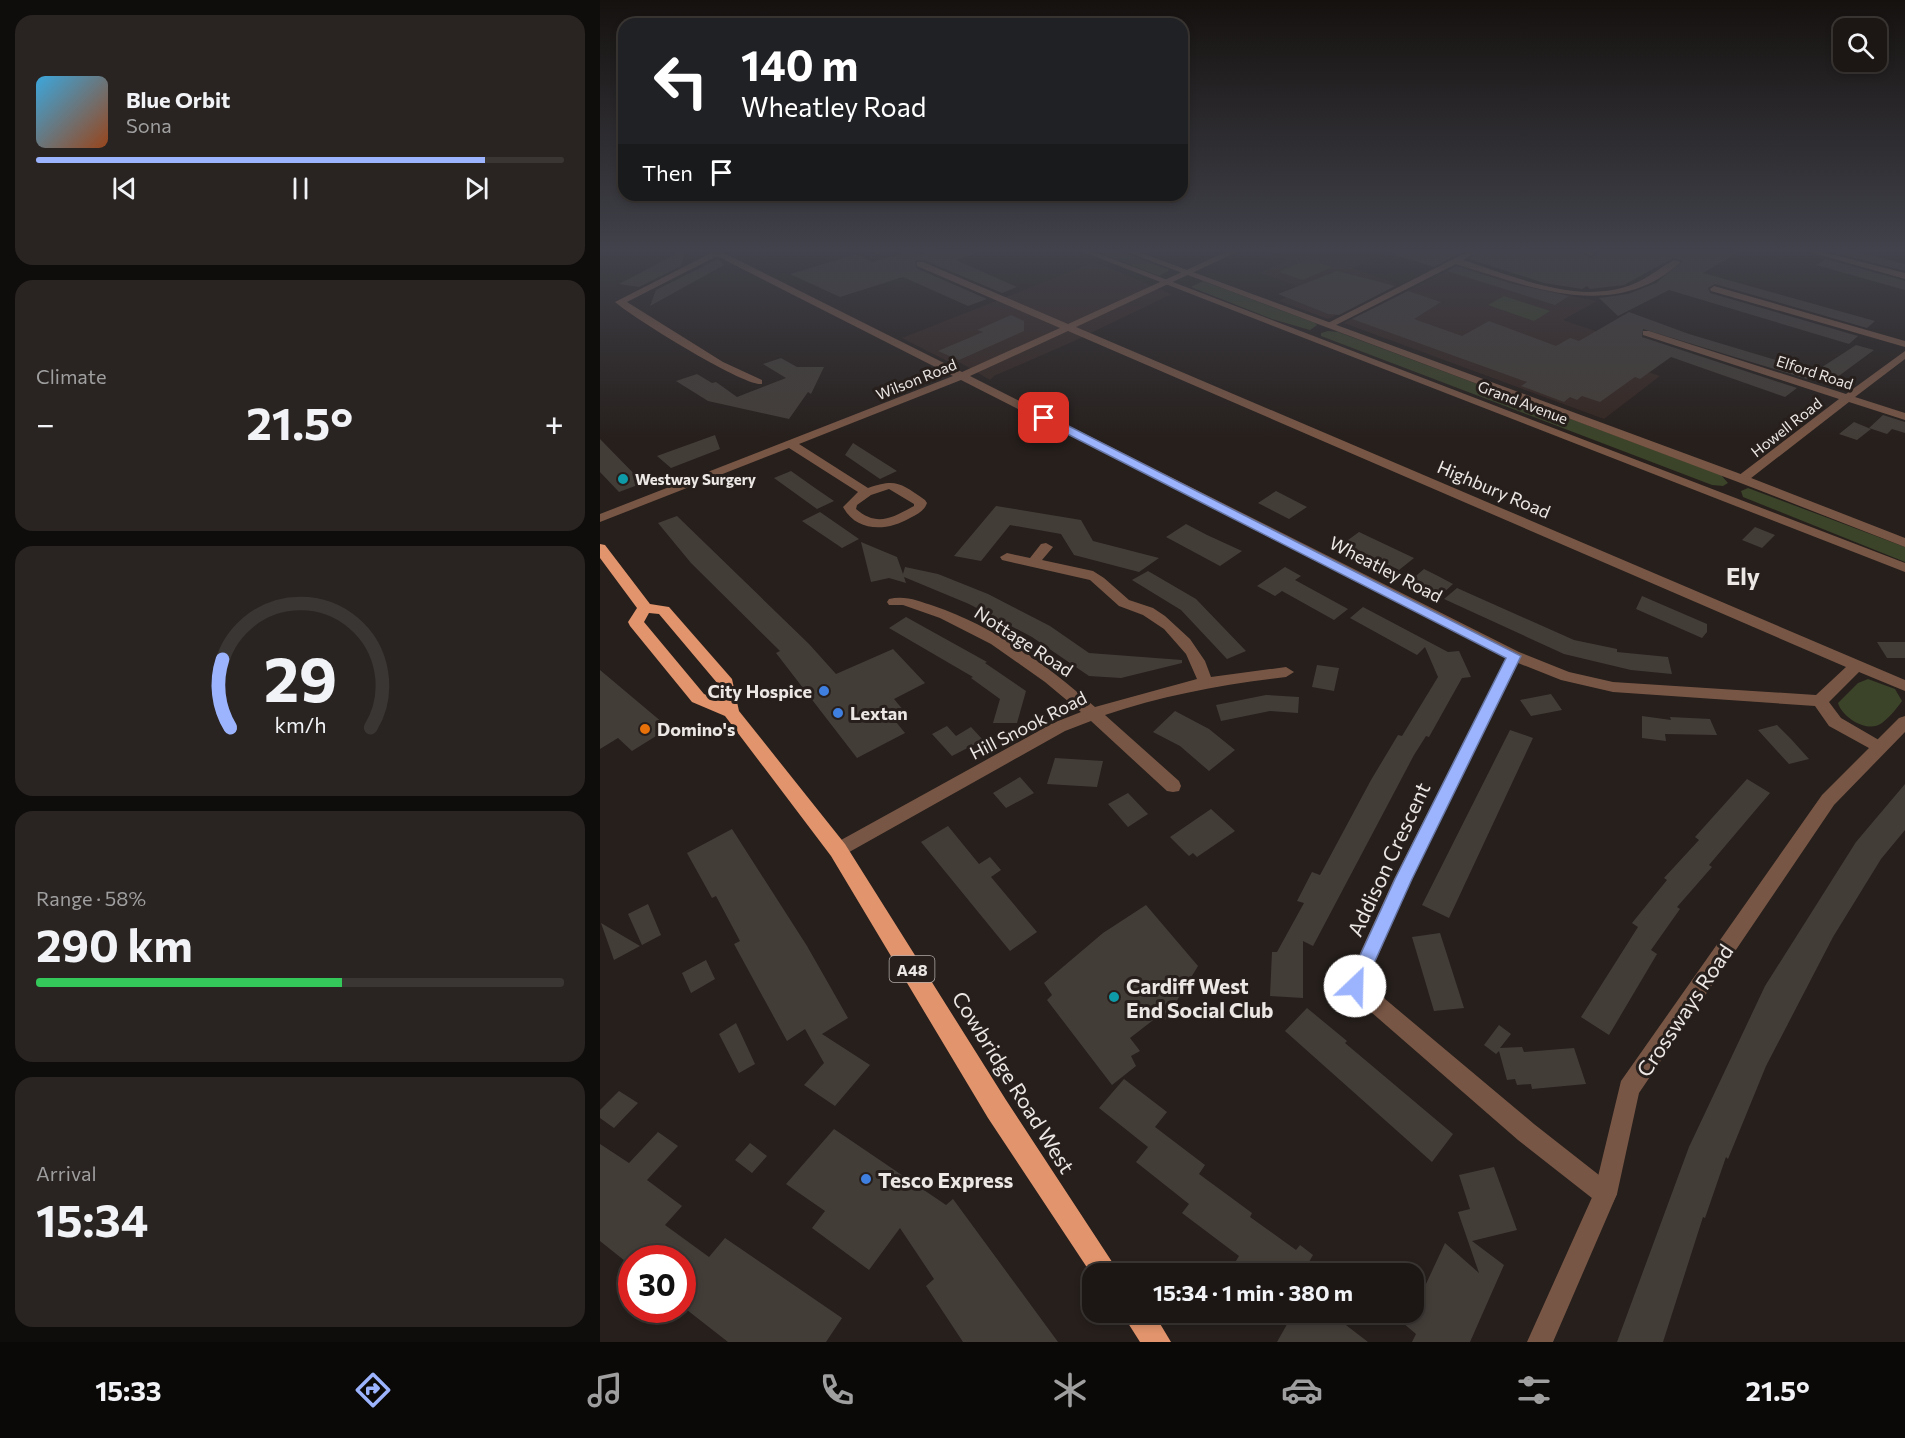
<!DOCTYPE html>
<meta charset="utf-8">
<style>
:root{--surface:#1c1715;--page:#292422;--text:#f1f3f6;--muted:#a09fa0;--line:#3a3634;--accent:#9cb4fd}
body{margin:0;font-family:Commissioner,sans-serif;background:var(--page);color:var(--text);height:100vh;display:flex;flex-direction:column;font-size:22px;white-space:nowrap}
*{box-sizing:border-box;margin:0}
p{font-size:20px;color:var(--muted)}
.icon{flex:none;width:33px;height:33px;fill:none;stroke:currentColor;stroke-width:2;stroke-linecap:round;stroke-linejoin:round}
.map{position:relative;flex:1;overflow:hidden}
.panel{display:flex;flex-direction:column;gap:15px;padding:15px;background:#0f0d0c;width:600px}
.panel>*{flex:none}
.banner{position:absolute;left:18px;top:18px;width:570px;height:183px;border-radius:18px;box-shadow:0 3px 9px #0003,0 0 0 2px var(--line);background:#202124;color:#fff;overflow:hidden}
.buttons{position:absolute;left:1233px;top:18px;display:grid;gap:12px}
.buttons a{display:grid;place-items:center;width:54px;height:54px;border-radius:12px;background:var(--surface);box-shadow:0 3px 9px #0003,0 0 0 2px var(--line);font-size:30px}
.speed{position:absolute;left:18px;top:1245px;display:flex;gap:12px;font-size:30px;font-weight:700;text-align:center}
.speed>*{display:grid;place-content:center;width:78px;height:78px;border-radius:50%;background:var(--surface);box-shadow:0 3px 9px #0003,0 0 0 2px var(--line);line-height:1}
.speed .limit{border:9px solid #d22;background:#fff;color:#111}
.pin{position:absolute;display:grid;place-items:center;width:51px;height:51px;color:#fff;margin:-26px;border-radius:12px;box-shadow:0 3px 9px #0006}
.me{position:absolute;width:66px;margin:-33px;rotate:24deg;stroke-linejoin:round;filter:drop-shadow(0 0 4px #0008)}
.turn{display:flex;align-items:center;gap:21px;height:126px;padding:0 24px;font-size:27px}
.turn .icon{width:78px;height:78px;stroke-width:2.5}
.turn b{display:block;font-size:42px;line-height:51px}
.then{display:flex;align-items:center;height:57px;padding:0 24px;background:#0003;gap:12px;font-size:22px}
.big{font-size:45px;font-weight:700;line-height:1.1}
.panel .card{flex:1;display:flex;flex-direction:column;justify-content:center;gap:9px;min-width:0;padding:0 21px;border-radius:18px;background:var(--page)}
.panel .dial{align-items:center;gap:0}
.dial svg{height:156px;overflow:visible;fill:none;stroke:var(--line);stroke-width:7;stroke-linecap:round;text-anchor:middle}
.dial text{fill:var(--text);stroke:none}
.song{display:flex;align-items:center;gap:18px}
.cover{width:72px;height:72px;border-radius:9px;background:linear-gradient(135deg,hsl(200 70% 55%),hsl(20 70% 35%))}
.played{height:6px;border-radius:3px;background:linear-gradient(90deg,var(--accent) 85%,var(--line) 85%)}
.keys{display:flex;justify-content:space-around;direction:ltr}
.heat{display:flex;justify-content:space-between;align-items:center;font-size:33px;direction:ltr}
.charge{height:9px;border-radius:4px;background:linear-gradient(90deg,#34c759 58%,var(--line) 0)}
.trip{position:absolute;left:482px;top:1263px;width:342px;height:60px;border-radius:18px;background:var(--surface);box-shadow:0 3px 9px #0003,0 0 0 2px var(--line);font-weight:700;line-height:60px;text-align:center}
.tabs{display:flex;height:96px;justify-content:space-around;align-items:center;background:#0b0908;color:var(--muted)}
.tabs .icon{width:42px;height:42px}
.tabs .selected{color:var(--accent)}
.tabs b{font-size:27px;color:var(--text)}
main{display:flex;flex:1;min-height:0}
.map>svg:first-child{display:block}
.built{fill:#352722}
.green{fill:#3b4329}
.building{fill:#433d38}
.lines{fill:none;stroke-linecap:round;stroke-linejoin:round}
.minor{fill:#785645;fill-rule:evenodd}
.tertiary{fill:#785645;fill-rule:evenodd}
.trunk{fill:#e2946c;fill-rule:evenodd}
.route{fill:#9cb4fd;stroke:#6575a4;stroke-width:1.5}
.culture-dot{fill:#0f9aa8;stroke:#261f1c;stroke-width:2}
.shop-dot{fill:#3f7fe0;stroke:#261f1c;stroke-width:2}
.food-dot{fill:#e8710a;stroke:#261f1c;stroke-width:2}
.labels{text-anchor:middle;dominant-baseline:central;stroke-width:6;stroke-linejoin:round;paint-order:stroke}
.far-street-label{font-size:15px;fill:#ece7e5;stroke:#261f1c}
.far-poi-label{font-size:15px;font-weight:bold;fill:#ece7e5;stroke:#261f1c;text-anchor:start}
.shield{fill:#261f1c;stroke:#b1aba9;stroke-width:1.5}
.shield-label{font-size:16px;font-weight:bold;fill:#ece7e5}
.street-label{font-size:18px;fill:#ece7e5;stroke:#261f1c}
.poi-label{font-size:18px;font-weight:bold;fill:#ece7e5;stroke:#261f1c;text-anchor:start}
.near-street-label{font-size:21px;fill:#ece7e5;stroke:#261f1c}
.near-poi-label{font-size:21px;font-weight:bold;fill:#ece7e5;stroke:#261f1c;text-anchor:start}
.district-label{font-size:24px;font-weight:bold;fill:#ece7e5;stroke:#261f1c}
</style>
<main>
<section class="panel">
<div class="card">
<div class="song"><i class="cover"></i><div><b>Blue Orbit</b><p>Sona</p></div></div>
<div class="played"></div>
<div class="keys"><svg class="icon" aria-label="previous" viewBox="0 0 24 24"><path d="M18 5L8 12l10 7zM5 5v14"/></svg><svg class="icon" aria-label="pause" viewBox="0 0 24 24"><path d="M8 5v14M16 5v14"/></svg><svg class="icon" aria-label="next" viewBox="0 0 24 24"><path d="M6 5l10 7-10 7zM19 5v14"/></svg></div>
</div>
<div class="card"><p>Climate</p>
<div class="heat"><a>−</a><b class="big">21.5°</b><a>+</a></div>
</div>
<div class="card dial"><svg viewBox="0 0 100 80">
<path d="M14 69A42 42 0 1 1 86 69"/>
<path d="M14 69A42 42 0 0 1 10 34" stroke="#9cb4fd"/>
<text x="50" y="56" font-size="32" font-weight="700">29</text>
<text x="50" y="72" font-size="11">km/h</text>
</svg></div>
<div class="card"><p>Range · 58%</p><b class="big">290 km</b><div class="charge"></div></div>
<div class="card"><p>Arrival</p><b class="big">15:34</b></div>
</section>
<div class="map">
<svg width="1305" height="1342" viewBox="0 0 1305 1342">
<rect width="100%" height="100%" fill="#261f1c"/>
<path class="built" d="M671,251L708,253L789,251L752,268L798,284L728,319L679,301L702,288L660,273L688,260L670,256L674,253Z
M495,262L572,294L474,341L394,376L390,380L359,362L347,361L302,338Z
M859,265L953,292L997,301L963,320L1013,337L994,353L1060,376L1004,419L744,323Z"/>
<path class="green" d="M495,251H520L570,270L559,276Z
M708,259L732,267L703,280L679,272Z
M603,281L715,323L717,325L710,330L672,319L591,287Z
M904,296L950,311L934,321L888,305Z
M728,331L738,332L1121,475L1128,483L1123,486L1112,485L721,336V333Z
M1148,488L1305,547V562L1143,497L1141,491Z
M1268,679L1295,689L1302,701C1297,708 1290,717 1282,723C1267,734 1242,717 1238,703L1258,683Z"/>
<path class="building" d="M82,251H86L81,266L39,287L19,284Z
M311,251L322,255L334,251H373L374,254L356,260L417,287L402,293L324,260H315L316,268L387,299L368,306L303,277L240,297L190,274L257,254L272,262Z
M796,251H864L834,267L795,255Z
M881,251H978L990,258L997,255L995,251H1140L1103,273L1275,321L1267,328L1115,284L1108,288L1110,293L1258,336L1249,344L1069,290L1018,316L999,298L1028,294L1056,283L1083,261L1073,258L1024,285L990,289L987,286L982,289L944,283L869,259Z
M1238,251H1253L1305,264V271L1235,253Z
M118,259L124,265L50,306L56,290Z
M1226,259L1305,281V290L1216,265Z
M856,266L913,284L969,296L955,305L847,271Z
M737,271L795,286L739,315L728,314L678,294Z
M808,291L841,302L814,319L862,336L889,321L956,346L970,338L979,341L1029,312L1089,334L1216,372L1207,379L1043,329L1042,337L1197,388L1185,397L1071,357L1040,379L1035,377L1000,402L982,396L977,400L970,397L964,402L921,386L927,382L752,319Z
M411,315L424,321V331L359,360L338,351L383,332L377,330Z
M1256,345L1274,350L1236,378L1216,371Z
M181,358L197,367H224L211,394L208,392L189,419L108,401L76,381L97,374L112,383L116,382L137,397L186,378L163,364Z
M1283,415L1305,422V433L1292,429L1287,434L1269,428Z
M1254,422L1271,429L1257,440L1239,434Z
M115,435L120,449L71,468L57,456Z
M0,439L43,483L19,492L0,472Z
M253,443L297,471L280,479L245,455Z
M191,471L215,488L234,501L217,509L174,478Z
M676,491L707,507L689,519L658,503Z
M396,506L481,520L493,541L559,558L539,572L474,555L461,534L410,525L381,561L354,556Z
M220,512L259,539L242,548L202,521Z
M77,516L209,644L236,674L293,649L325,683L294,699L304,711L292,717L305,733L257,758L176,653L180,651L91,563L58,523Z
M586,524L607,535L642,551L620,566L566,537Z
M1155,527L1175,535L1162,548L1142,540Z
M759,532L814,558L799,570L744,543Z
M261,542L297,557L303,574L305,567L338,574L388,594L450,626L489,653L582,660V663L521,678L489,676L432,637L369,604L304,577L306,583L289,578L271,582Z
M685,567L701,576L695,580L748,609L734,620L682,591L675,596L657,586Z
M824,569L838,576L853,584L841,595L810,581Z
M548,571L596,599L646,651L627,659L581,610L532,580Z
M857,588L974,640L1017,649V652L1068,657L1072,674L1031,670L964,654L844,599Z
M1042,596L1107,624V632L1102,638L1036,609Z
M763,607L848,652L859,651L871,677L862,678L829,737L826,736L814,755L713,946L703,941V998L670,996L672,952H677L704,903L697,901L712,872L720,875L771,780L798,735L802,736L838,677L825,647L817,655L750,618Z
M306,617L387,662L385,663L426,691L417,723H393L400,699L371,678L373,677L289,628Z
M1277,642H1305V658H1287Z
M717,665L739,668L734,691L712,687Z
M0,670L69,728L32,751L18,738L0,749Z
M951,694L962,710L931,716L920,700Z
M666,695L699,697L698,713L670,711L621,721L616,705Z
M575,711L609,729L635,750L609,771L580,746L553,732Z
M1042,716L1071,720L1070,717L1110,719L1117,735L1065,734L1066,741L1042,738Z
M1177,725L1191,739L1209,759L1189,764L1158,730Z
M347,726L356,736L371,727L383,740L352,756L332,734Z
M910,730L933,738L849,918L822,905Z
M455,758L503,761L497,787L447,784Z
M420,777L434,793L406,808L393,793Z
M1147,779L1170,793L1109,865L1112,867L1077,907L1080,909L1051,950L1057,954L1009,1035L981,1017L1038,927L1032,923L1067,880L1064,878L1099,840L1095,837Z
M1305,784V830L1281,859L1233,937L1166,1066L1128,1159L1126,1157L1105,1218L1103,1217L1063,1342H1017L1089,1147L1165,986L1256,842Z
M528,793L548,814L528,827L508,804Z
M611,809L635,831L597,857L593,853L589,856L570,837Z
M348,826L379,864L390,857L401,870L391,877L437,932L410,951L321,842Z
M132,829L207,946L248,1018L222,1034L270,1065L235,1106L204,1085L224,1063L205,1029L187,1041L134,944L140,941L116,896L112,898L87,853Z
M48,904L61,935L42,945L28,914Z
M546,905L598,966L565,1020L561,1014L530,1038L540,1051L531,1056L536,1066L512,1085L447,1000L452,995L444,983L503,933Z
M1,923L40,946L14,960Z
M840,933L857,986L864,1008L834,1011L812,937Z
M106,960L115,979L91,993L82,973Z
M707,1008L747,1041L745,1043L853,1134L832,1162L685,1031Z
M136,1023L155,1064L139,1073L119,1034Z
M899,1025L911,1034L900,1048L922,1047L924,1052L974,1048L986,1084L932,1089L931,1084L917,1085L915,1079L907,1080L899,1051L896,1054L884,1045Z
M524,1079L567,1112L555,1127L605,1165L599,1174L652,1213L650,1217L696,1250L700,1245L713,1255L702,1274H628L639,1256L582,1213L589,1204L536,1162L548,1147L499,1108Z
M19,1091L38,1103L14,1128L0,1118V1110Z
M234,1129L346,1205L353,1199L458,1342H363L326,1286L334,1279L300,1228L269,1270L212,1228L225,1211L186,1184Z
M58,1132L78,1146L47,1180L82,1206L65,1225L109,1257L125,1238L242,1318L226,1342H128L82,1306V1258H32L30,1265L0,1241V1144L29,1163Z
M150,1143L167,1156L152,1173L135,1160Z
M894,1167L917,1230L872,1241L904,1265L870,1342H812L816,1334L790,1312H813L845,1243L879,1273L858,1212L870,1209L859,1175Z
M694,1312H729L768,1342H677Z"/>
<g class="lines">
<path class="minor" d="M110,251H120L362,372L460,328L317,266V262H323L468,324L628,251H639L476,327L1305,680V691L1259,672L1229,702L1241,718L1284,743L1286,747L1284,751L1278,753L1229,726L1215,706L1013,692L961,680L918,663L812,879L766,983L934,1124L1013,1186L1017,1194L1013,1202L1005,1206L997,1202L918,1140L748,992L745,986L794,879L906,658L361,380L199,444L268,488C297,478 301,484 325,500L327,503C324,511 318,514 310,518C288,531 257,533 243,507L258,492L189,448L0,522V514L353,376L117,256L27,302L123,362L162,380V384C144,387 32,317 15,302L111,253ZM468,331L1246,667L1216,695L1013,682L969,672L919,652L370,376ZM289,489L314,504V506C292,518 277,527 256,509L257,505L271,495Z
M275,251H285L278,254Z
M869,251H879L863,260C913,276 973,303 1025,287C1043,282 1058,269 1074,260L1081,262C1014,323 931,287 856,264L732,327L724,325Z
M980,251H991L995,254L991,256Z
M1206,251H1219L1305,273V279Z
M1114,286L1305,341V347L1111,291L1110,289Z
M1043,331H1049L1246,394L1305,351V359L1255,397L1305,413V420L1249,402L1146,482H1138V476L1239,399L1043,335Z
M446,543L453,547L442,560L493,571L504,578L529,600L553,608L565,616L590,639L605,661L611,677L686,667L694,672L686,677C624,684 564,695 505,715L579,781L581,786L579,791L573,792L567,791L491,721L465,731L244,855L238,857L232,855L229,850L232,845L453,723L481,712L445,682L391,644L340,618L303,605H289L287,602L289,599C305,595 319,601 334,606C395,627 447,665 495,707L597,679L586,654L564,629L543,615L519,606L490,580L402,560L400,557L407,553L430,558L441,544Z"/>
<path class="tertiary" d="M481,251H492L1305,563V572Z
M524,251H536L1146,476L1305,538V547L1138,482Z
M1305,716V732L1234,805L1039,1093L1017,1194L953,1342H927L994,1193L1021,1081L1222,795L1299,718Z"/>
<path class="trunk" d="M0,544L5,545L50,604L69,607L132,679L139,711L245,844L406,1100L520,1274L492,1275L388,1118L231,856L125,716L92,702L30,626L28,622L37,608L0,558ZM49,613L59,614L118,684L121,701L104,694L44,622Z
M521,1312H553L571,1342H540Z"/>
</g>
<linearGradient id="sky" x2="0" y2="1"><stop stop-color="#15110f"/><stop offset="0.57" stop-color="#41424b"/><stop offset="1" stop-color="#41424b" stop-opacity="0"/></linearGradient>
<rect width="1305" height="439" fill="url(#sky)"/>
<path class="route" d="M440,415H447L921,656L812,879L761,992L755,995L748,992L746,986L795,879L906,658L440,420Z"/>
<g class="culture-dot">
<circle cx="23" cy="479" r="6"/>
<circle cx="514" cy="997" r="6"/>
</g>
<g class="shop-dot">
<circle cx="224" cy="691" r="6"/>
<circle cx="238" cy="713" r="6"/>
<circle cx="266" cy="1179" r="6"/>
</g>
<circle class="food-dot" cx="45" cy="729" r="6"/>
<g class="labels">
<g class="far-street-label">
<text transform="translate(1215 372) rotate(18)">Elford Road</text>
<text transform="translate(316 379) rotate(-22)">Wilson Road</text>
<text transform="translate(923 402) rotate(21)">Grand Avenue</text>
<text transform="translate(1186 427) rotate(-38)">Howell Road</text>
</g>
<g class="far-poi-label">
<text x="35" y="479">Westway Surgery</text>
</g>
<rect class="shield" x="289.5" y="956" width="45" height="26" rx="4.5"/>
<g class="shield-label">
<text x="312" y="969">A48</text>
</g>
<g class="street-label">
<text transform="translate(894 489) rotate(23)">Highbury Road</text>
<text transform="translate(786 569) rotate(27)">Wheatley Road</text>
<text transform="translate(424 641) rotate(33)">Nottage Road</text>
<text transform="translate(428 725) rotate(-27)">Hill Snook Road</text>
</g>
<g class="poi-label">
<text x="212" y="691" text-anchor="end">City Hospice</text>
<text x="250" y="713">Lextan</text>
<text x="57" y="729">Domino's</text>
</g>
<g class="near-street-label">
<text transform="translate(788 859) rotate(-65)">Addison Crescent</text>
<text transform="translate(1084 1010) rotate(-56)">Crossways Road</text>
<text transform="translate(414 1082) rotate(58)">Cowbridge Road West</text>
</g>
<g class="near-poi-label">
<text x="526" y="985">Cardiff West<tspan x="526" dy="24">End Social Club</tspan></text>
<text x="278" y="1179">Tesco Express</text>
</g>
<g class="district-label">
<text x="1143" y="575">Ely</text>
</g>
</g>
</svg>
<div class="buttons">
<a><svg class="icon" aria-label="search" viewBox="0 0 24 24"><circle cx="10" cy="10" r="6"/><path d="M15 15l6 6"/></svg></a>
</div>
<div class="speed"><div class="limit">30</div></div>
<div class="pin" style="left:444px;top:418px;background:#d93025"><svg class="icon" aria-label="arrive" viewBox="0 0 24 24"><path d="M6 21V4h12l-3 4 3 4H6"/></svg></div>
<svg class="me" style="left:755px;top:986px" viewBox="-20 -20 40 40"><circle r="19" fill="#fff"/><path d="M0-13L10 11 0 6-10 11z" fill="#9cb4fd"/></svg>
<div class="trip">15:34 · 1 min · 380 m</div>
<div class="banner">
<div class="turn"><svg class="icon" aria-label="left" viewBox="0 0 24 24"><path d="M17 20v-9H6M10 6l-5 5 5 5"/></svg><div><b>140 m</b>Wheatley Road</div></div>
<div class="then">Then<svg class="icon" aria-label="arrive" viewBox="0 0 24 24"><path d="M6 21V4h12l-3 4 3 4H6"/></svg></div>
</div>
</div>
</main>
<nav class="tabs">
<b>15:33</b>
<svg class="icon selected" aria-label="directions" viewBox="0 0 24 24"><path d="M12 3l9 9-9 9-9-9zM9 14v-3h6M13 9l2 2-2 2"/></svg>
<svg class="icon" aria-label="music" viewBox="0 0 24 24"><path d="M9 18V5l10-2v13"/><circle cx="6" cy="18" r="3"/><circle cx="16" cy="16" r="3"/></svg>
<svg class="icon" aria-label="phone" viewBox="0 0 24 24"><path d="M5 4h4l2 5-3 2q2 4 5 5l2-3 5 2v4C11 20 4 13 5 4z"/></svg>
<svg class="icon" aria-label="climate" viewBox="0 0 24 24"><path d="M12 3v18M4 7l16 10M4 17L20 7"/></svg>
<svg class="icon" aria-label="car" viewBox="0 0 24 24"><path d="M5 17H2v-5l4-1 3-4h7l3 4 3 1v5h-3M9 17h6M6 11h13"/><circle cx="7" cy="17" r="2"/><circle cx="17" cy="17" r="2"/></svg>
<svg class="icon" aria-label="filters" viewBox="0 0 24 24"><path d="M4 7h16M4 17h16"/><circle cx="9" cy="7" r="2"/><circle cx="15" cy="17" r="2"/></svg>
<b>21.5°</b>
</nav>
